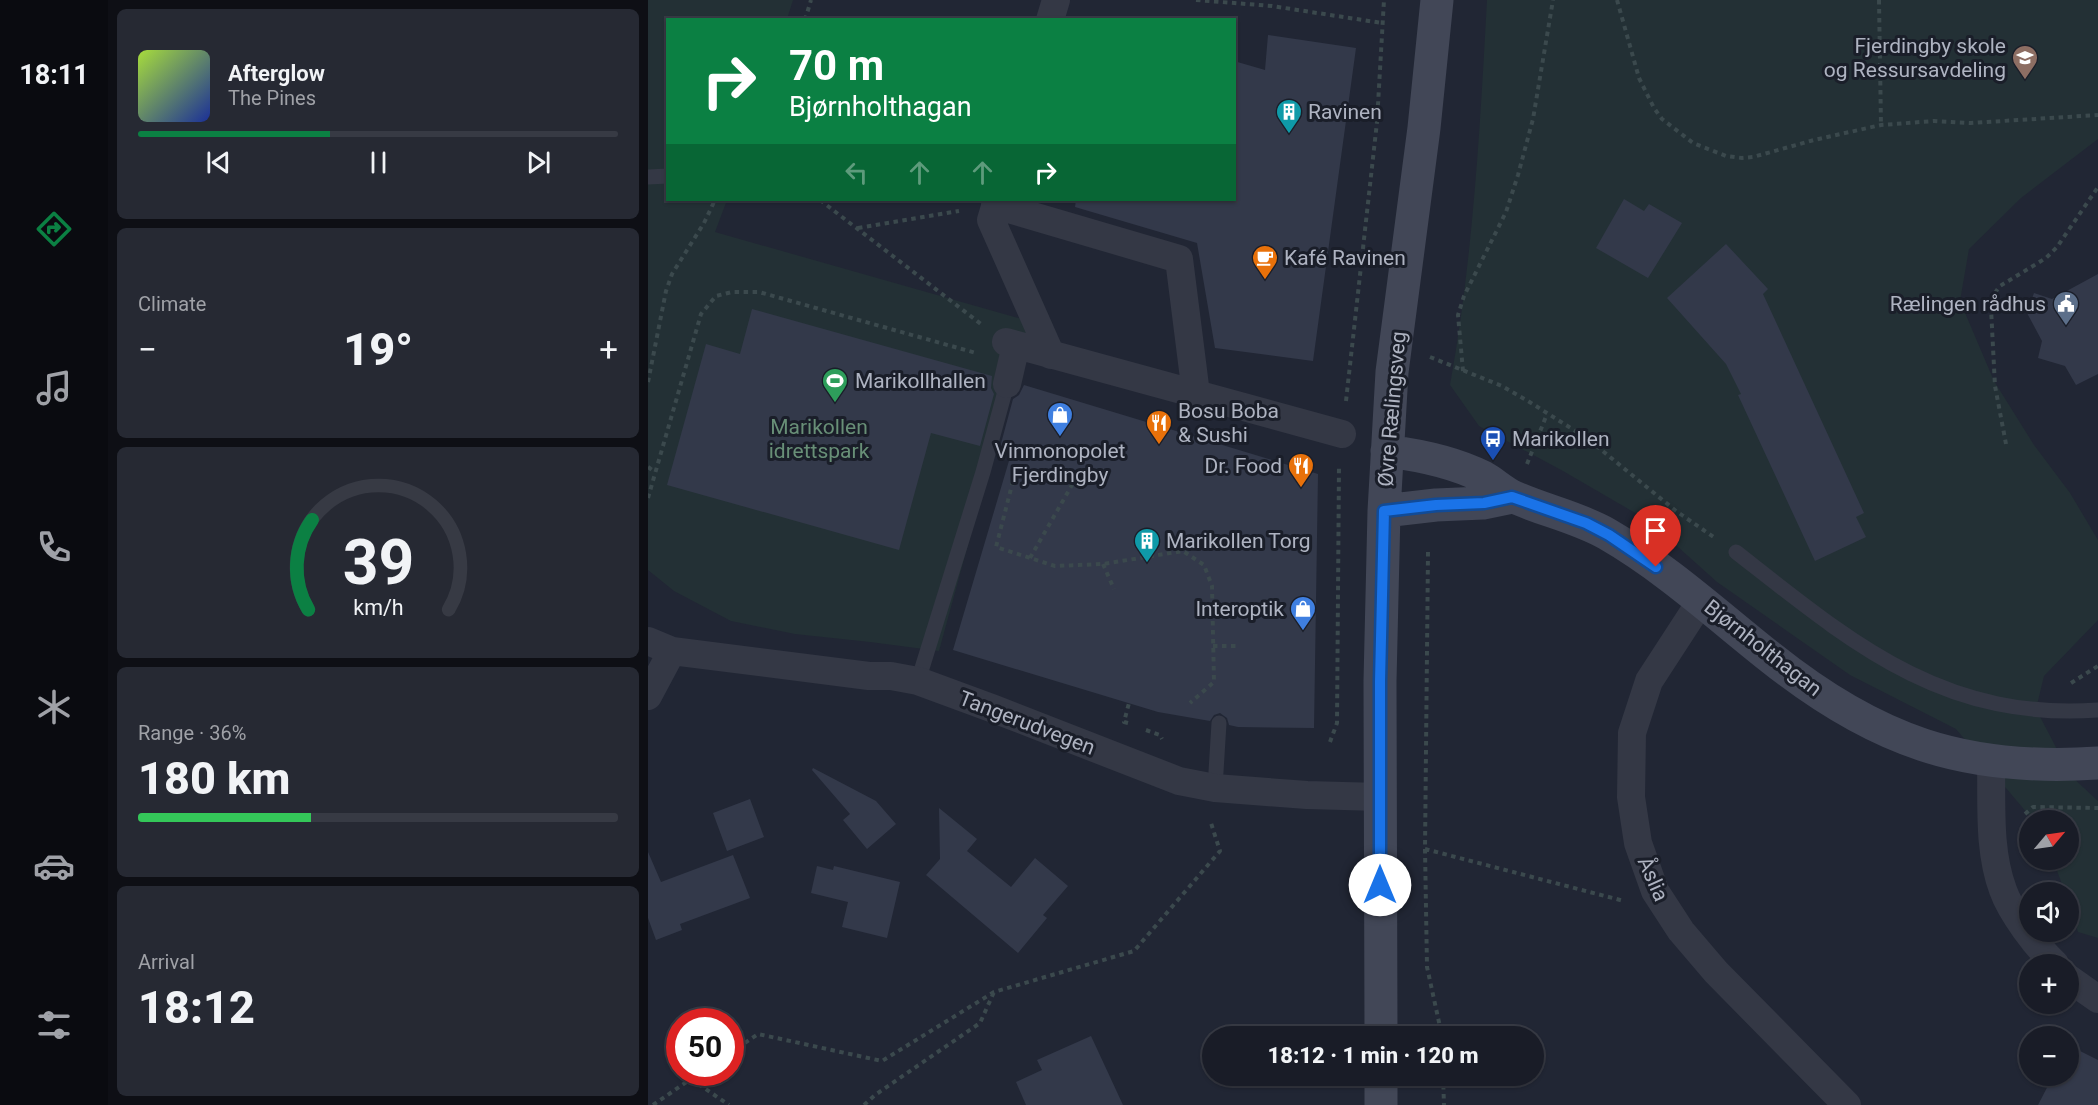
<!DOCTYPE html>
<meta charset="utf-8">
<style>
:root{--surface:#191c27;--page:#262933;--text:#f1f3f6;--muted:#9fa1a7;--line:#373a44;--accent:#0b8043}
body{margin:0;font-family:Roboto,sans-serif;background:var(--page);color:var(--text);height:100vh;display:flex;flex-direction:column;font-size:22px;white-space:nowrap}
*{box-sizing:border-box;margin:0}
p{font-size:20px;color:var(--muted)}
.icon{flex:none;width:33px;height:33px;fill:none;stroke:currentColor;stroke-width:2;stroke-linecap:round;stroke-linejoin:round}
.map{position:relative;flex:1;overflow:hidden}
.side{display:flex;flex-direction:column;gap:9px;padding:9px;background:#0e0f15;width:540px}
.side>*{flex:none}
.banner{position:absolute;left:18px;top:18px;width:570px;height:183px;border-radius:0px;box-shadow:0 2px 4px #0004,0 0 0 2px var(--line);background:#0b8043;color:#fff;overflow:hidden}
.needle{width:39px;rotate:61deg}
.controls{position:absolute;left:1371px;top:810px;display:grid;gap:12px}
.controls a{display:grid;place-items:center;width:60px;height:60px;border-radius:50%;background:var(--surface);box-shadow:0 2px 4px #0004,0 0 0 2px var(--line);font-size:30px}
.speed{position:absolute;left:18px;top:1008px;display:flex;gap:12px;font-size:30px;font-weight:700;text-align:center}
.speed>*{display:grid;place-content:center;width:78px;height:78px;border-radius:50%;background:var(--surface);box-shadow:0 2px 4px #0004,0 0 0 2px var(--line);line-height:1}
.speed .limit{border:9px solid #d22;background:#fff;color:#111}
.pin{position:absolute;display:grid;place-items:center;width:51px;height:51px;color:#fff;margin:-62px -26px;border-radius:50% 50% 50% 0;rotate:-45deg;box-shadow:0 0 6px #0007}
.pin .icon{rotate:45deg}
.me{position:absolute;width:66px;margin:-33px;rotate:0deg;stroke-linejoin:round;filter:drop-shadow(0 0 4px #0008)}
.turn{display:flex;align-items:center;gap:21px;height:126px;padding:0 24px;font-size:27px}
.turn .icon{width:78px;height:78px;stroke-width:2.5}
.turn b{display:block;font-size:42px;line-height:51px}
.lanes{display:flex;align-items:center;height:57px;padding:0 24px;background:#0003;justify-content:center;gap:30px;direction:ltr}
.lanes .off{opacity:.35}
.big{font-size:45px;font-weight:800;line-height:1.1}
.side .widget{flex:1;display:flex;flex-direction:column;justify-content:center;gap:9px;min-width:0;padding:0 21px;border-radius:9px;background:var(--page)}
.side .dial{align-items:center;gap:0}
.dial svg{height:156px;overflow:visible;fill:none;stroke:var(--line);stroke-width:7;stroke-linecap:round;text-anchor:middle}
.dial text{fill:var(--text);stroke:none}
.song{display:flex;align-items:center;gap:18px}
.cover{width:72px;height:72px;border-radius:9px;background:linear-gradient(135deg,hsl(80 70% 55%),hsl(230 70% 35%))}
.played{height:6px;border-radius:3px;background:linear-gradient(90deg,var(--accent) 40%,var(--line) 40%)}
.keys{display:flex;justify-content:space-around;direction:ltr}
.heat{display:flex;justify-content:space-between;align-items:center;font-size:33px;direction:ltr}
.charge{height:9px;border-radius:4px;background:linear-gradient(90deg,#34c759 36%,var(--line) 0)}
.trip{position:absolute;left:554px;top:1026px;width:342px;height:60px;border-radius:30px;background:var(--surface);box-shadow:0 2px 4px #0004,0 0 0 2px var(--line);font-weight:800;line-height:60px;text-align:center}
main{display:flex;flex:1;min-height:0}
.menu{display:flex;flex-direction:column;width:108px;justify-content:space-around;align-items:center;background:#0a0b10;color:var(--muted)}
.menu .icon{width:42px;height:42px}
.menu .on{color:var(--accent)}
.menu b{font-size:27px;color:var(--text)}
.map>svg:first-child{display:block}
.green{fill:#233035}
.building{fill:#33394a}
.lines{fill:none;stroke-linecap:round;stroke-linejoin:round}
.path{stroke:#3b494d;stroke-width:4;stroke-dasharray:4.5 4.5;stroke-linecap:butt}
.lane{stroke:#343845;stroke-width:15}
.street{stroke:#343845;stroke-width:28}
.secondary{stroke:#424757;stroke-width:33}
.route-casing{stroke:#114b97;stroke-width:15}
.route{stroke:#1a73e8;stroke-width:10}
.labels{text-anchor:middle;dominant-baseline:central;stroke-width:6;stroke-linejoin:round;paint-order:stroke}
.poi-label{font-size:21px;fill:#aeb3c1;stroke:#1a1e29;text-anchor:start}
.street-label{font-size:21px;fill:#aeb3c1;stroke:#1a1e29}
.park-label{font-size:21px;fill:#688f77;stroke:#1a1e29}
</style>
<main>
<nav class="menu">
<b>18:11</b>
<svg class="icon on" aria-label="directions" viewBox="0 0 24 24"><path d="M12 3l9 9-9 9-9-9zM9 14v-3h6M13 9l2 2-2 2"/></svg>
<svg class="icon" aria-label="music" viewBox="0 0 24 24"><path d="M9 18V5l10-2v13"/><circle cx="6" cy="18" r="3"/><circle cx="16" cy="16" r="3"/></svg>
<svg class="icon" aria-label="phone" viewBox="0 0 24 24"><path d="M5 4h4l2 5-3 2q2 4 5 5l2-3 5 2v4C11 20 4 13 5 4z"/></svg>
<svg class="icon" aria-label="climate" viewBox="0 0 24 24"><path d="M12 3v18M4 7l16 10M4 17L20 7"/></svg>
<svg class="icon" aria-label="car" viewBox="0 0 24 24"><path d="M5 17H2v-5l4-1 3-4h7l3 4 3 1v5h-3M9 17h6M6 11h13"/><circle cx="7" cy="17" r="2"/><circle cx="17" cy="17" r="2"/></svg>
<svg class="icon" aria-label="filters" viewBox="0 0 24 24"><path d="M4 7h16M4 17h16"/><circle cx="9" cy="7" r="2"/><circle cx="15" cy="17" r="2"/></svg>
</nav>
<section class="side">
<div class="widget">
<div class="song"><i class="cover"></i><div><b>Afterglow</b><p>The Pines</p></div></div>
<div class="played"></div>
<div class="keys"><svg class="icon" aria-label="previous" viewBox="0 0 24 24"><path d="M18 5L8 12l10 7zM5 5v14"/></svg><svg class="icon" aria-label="pause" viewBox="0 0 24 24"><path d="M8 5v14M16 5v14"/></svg><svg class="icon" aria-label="next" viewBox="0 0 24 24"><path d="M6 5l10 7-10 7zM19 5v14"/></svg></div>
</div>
<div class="widget"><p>Climate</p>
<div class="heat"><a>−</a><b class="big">19°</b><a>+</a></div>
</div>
<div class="widget dial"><svg viewBox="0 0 100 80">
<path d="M14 69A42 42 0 1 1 86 69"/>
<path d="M14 69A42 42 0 0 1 16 23" stroke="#0b8043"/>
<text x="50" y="56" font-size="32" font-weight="700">39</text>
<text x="50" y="72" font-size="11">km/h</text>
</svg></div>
<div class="widget"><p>Range · 36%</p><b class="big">180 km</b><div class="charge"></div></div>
<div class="widget"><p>Arrival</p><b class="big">18:12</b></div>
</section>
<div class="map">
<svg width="1450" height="1105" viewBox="0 0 1450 1105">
<rect width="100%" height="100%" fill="#212634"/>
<path class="green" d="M0,0H145L139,19L20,20V200H79L67,232L381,321L291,651L222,642L147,634L83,621L26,591L0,570Z
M839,0H1450V139L1373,198L1321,249L1312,301L1346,381L1386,445L1422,493L1450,540V620L1396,676L1388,709L1423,776L1450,801V938L1430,932L1421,904L1420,892H1417L1405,860H1420V820H1385L1308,729L1202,675L1069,582L1001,521L915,471L831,426L802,385C825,258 832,129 839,0Z"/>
<path class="building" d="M620,35L708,48L665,361L567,348L549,243L427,207L428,200H586V61L617,70Z
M976,199L996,211L1001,204L1034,223L1000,278L948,248Z
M1078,244L1120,289L1115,294L1216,513L1208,517L1218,537L1167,561L1090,395L1093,394L1078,364L1019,298Z
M1450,274V374L1428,385L1417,366L1390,358L1394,341L1379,313L1386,293L1404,299Z
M104,309L344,376L343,388L346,394L332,446L283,433L251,550L19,485L58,344L92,354Z
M376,385L670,474L666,728L590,727L581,725L579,718L572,713L566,715L562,721L510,712L305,650L363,454L351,451L365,399L371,395Z
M165,768L228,801L248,824L219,849L195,820L202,814L164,770Z
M102,799L116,837L79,851L65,813Z
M291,808L329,839L319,851L363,887L387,858L420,886L395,915L399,918L370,953L278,875L292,859Z
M0,852L13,882L85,855L102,898L32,924L34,930L8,940L0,918Z
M169,866L185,870L186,866L252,882L239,938L194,927L200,902L163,893Z
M443,1036L475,1105H378L368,1082L394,1070L389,1060Z
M1420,1045L1450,1060V1105H1390L1405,1076H1420Z"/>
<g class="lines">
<path class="path" d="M548,0L624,6L734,23
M969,0L991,78L1006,108L1014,119L1045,143L1078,156L1094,158L1105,157L1166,140L1233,125L1286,121L1323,123L1450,115
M1231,0L1233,125
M157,20L163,0
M172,200L333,324
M210,228L311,211
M782,357L854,386L880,401L940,439L1028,511L1067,538
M815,371L810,315L816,296L858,212L870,175L885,119L905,0
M0,382L18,291L24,274L56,223L67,200
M698,401L729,122L736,0
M1358,444L1347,386L1343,308C1344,299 1346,293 1352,286L1398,258L1409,247L1450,187
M879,464L899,414
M0,467L7,472
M365,481L348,547L407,566L455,564L535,551L556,565L564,586L566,682L542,703
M0,498L53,314L68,296L84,292H111L328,353
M780,552L777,849L779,967L794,1036
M382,558L424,485
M455,564L466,589
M565,646H591
M1423,683L1450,666
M480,723L476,722L481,703
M498,730L512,735L514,739
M682,742L689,723L691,465
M1377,814L1385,807L1450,808
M777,849L976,901
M82,1053L110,1034L234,1061L346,992L486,951L572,851L562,820
M795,1076L796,1105
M43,1079L81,1105
M5,1105L53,1072
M216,1105L227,1095L332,1023L346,992"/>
<path class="lane" d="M0,177L20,176
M1088,552C1203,642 1294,721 1450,710
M270,681L335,472L359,384
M567,788L571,723"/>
<path class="street" d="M402,20L408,0
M349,200L343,220L403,355
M347,205L531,259L548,394
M358,342L694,434
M359,384L368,345
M1053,601L1001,681L984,733L983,797L990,843L1007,891L1033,931L1068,972L1199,1105
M0,641L24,651L221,676H243L270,681L346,709L531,781L567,788L659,795L732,797
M0,696L24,651
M1343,762C1344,803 1340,850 1355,890C1363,913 1389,947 1407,964
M1420,978L1450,999"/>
<path class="secondary" d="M739,451C770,455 808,463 835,477C846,483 855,492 866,497C897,511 929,517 959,534C1018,568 1069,615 1122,657C1227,741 1316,772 1450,763
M736,511L788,505L835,503L864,497
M733,1036L732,681L736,511L744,372L776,128L789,0
M733,1076V1105"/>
</g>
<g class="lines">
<defs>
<path id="route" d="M732,885V681L736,511L788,505L836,503L864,497L938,523L961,535L1008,567"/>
</defs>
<use href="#route" class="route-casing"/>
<use href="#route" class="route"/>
</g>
<defs>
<symbol id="school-pin" viewBox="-11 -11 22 30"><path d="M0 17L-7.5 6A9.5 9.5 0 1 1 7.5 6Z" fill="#8d6e63" stroke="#1a1e29"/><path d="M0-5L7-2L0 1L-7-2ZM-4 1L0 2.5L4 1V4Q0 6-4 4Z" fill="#fff"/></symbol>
<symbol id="building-pin" viewBox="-11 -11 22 30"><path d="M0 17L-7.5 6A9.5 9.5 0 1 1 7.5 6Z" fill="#0f9aa8" stroke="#1a1e29"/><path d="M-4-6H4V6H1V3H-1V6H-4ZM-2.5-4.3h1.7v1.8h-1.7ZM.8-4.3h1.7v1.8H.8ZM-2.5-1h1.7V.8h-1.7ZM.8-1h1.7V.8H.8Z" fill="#fff"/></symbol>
<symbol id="cafe-pin" viewBox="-11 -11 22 30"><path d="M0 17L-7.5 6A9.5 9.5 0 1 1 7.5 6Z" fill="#e8710a" stroke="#1a1e29"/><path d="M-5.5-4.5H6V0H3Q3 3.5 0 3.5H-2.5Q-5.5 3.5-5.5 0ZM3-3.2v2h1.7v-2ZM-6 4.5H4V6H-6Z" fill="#fff"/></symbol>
<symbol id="civic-pin" viewBox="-11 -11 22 30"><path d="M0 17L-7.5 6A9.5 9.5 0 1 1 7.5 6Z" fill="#5c6f8a" stroke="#1a1e29"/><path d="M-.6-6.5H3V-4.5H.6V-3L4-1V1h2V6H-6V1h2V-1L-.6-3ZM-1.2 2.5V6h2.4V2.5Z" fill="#fff"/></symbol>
<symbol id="stadium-pin" viewBox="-11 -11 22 30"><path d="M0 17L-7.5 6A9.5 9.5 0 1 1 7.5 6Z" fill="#2e9e5b" stroke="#1a1e29"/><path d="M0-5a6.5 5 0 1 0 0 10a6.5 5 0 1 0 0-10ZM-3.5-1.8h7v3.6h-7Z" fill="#fff"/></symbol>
<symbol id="shop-pin" viewBox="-11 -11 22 30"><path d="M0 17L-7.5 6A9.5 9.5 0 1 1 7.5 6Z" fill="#3f7fe0" stroke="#1a1e29"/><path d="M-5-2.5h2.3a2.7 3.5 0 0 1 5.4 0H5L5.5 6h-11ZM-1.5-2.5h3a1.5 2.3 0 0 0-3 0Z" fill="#fff"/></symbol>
<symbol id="restaurant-pin" viewBox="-11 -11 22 30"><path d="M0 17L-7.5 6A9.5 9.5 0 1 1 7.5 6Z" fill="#e8710a" stroke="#1a1e29"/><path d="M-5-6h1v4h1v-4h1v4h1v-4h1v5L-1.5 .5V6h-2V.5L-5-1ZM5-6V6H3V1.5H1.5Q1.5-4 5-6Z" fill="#fff"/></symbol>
<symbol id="bus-pin" viewBox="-11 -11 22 30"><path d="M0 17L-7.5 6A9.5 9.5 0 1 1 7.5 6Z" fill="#1a4fb4" stroke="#1a1e29"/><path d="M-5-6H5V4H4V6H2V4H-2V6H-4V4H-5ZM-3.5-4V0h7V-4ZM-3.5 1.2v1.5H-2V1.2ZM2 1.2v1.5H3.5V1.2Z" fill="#fff"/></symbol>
</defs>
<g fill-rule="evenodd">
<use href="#school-pin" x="1362" y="43" width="30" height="40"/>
<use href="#building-pin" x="626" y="97" width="30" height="40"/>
<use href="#cafe-pin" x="602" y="243" width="30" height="40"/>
<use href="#civic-pin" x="1403" y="289" width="30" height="40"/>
<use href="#stadium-pin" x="172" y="366" width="30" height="40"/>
<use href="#shop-pin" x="397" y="400" width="30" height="40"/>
<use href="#restaurant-pin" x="496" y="408" width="30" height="40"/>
<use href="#bus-pin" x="830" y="424" width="30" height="40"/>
<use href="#restaurant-pin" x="638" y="451" width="30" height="40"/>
<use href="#building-pin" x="484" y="526" width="30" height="40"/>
<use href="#shop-pin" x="640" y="594" width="30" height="40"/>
</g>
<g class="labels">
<g class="poi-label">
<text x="1358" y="46" text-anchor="end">Fjerdingby skole<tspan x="1358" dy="24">og Ressursavdeling</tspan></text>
<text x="660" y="112">Ravinen</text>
<text x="636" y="258">Kafé Ravinen</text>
<text x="1398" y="304" text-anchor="end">Rælingen rådhus</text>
<text x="207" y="381">Marikollhallen</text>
<text x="530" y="411">Bosu Boba<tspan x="530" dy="24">&amp; Sushi</tspan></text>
<text x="864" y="439">Marikollen</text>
<text x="412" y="451" text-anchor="middle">Vinmonopolet<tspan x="412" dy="24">Fjerdingby</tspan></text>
<text x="634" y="466" text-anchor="end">Dr. Food</text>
<text x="518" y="541">Marikollen Torg</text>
<text x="636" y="609" text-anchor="end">Interoptik</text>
</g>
<g class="street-label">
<text transform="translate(744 409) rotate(-85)">Øvre Rælingsveg</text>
<text transform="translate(1115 648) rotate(38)">Bjørnholthagan</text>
<text transform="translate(379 723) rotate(21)">Tangerudvegen</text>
<text transform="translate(1005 879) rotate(66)">Åslia</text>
</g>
<g class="park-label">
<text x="171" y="427">Marikollen<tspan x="171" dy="24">idrettspark</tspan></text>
</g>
</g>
</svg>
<div class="controls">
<a><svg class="needle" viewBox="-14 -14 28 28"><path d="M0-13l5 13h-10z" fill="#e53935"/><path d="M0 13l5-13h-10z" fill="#9fa1a7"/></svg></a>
<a><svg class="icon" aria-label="sound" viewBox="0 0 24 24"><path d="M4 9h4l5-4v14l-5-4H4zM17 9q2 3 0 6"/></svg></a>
<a>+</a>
<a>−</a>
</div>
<div class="speed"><div class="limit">50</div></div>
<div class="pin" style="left:1008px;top:567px;background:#d93025"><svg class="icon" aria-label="arrive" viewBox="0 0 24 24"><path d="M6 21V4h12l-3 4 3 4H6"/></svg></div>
<svg class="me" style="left:732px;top:885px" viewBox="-20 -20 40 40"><circle r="19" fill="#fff"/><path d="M0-13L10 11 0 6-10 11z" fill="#1a73e8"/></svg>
<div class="trip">18:12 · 1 min · 120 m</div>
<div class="banner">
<div class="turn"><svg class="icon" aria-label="right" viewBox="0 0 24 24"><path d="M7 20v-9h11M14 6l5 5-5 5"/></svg><div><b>70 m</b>Bjørnholthagan</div></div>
<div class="lanes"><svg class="icon off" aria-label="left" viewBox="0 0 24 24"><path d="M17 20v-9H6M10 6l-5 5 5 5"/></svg><svg class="icon off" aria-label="ahead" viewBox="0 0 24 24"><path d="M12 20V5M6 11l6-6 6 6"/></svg><svg class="icon off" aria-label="ahead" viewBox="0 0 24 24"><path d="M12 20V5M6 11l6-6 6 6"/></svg><svg class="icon" aria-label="right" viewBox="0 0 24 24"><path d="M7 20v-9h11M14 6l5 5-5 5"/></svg></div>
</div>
</div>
</main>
